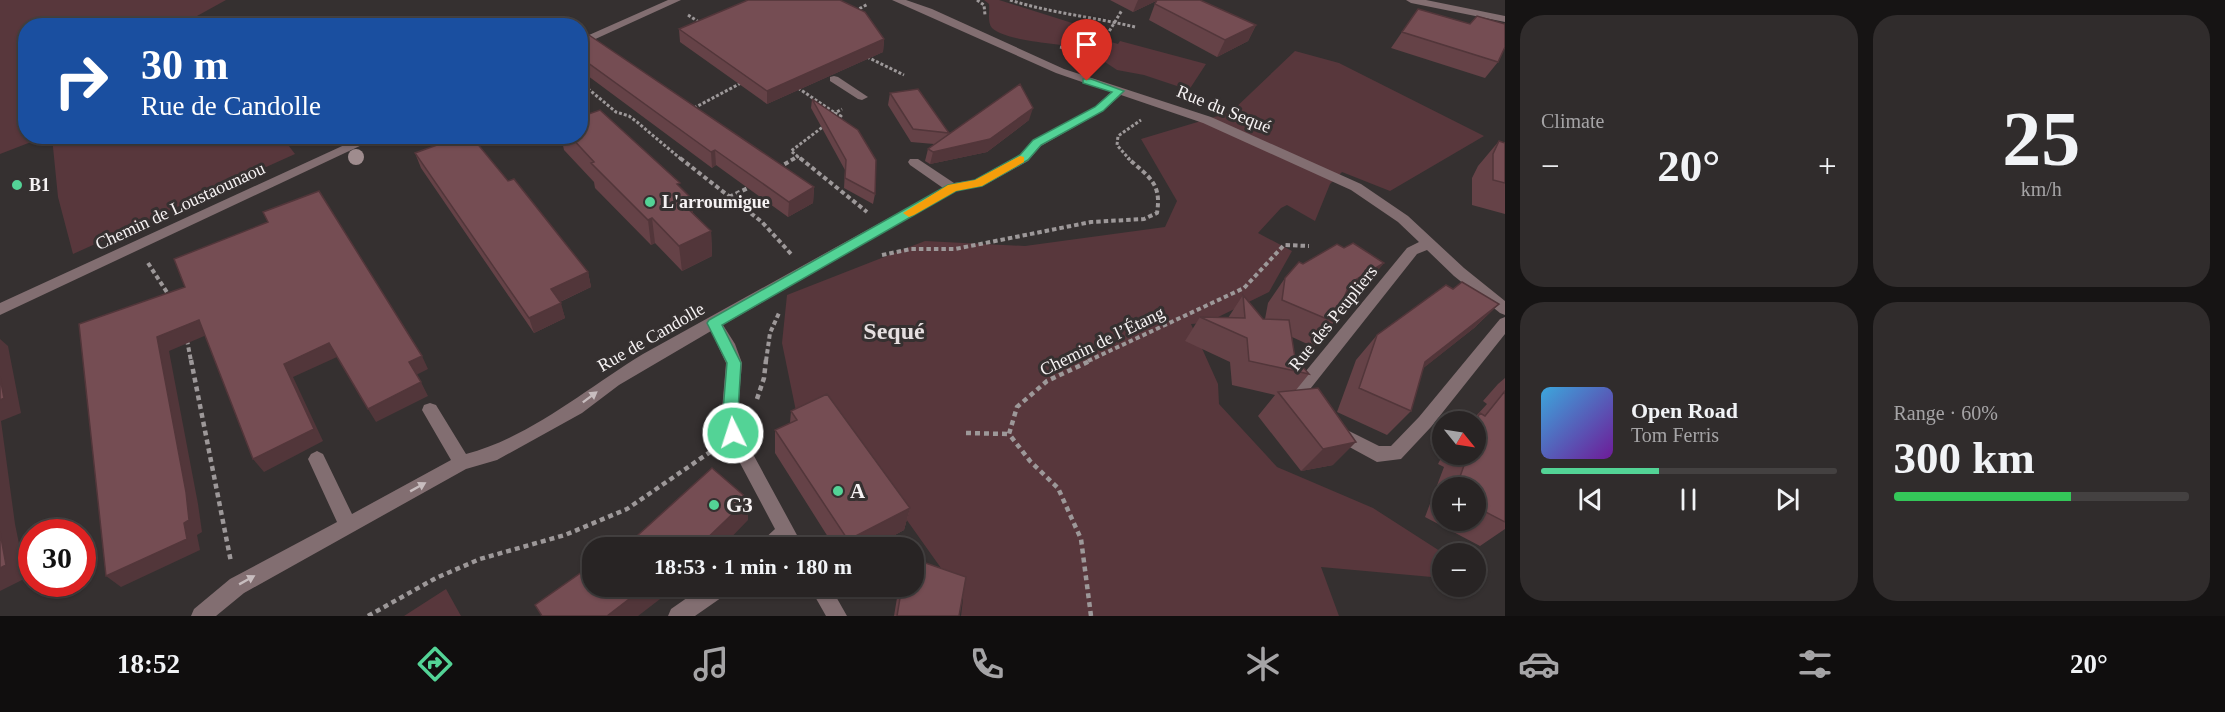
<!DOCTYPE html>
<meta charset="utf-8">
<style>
:root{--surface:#282424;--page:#302c2c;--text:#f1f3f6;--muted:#a5a4a6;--line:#444141;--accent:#53d396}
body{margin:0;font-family:Georgia,serif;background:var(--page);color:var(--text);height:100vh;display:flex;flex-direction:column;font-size:22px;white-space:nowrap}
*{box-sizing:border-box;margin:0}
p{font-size:20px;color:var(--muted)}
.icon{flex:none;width:33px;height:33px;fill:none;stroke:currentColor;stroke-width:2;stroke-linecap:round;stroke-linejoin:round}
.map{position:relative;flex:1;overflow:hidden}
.drawer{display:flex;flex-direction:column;gap:15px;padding:15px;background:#161414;width:720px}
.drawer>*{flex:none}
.hud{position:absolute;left:18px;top:18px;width:570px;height:126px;border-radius:24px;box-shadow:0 2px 4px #0004,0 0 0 2px var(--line);background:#1a4fa0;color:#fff;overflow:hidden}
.needle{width:39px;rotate:120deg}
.controls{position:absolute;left:1432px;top:411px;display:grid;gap:12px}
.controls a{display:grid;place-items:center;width:54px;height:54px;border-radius:50%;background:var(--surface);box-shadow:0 2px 4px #0004,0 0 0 2px var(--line);font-size:30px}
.speed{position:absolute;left:18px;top:519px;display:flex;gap:12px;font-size:30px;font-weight:700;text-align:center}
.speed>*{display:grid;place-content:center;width:78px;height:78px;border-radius:50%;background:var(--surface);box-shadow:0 2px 4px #0004,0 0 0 2px var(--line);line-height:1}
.speed .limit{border:9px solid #d22;background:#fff;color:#111}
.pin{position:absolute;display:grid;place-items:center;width:51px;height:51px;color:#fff;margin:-62px -26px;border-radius:50% 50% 50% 0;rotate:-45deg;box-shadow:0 0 6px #0007}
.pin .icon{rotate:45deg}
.me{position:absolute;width:66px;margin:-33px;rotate:356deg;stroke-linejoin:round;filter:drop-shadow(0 0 4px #0008)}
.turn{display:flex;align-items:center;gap:21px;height:126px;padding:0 24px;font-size:27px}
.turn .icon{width:78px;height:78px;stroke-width:2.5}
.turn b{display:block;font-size:42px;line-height:51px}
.big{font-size:45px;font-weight:800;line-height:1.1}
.drawer .widget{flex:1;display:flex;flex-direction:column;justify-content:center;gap:9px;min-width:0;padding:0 21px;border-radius:24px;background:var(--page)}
.drawer .dial{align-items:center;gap:0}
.dial b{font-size:78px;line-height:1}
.song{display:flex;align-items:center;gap:18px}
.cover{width:72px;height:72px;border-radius:9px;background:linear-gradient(135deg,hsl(200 70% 55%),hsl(280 70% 35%))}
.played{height:6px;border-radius:3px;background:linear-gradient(90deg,var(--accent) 40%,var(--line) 40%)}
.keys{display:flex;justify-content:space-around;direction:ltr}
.heat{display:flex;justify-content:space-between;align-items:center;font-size:33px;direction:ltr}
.charge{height:9px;border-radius:4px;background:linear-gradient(90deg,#34c759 60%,var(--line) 0)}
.drawer .tiles{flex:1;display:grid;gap:15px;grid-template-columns:repeat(2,1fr)}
.trip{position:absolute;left:582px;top:537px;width:342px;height:60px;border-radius:24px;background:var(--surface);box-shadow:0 2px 4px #0004,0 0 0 2px var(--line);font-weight:800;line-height:60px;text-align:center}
.tab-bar{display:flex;height:96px;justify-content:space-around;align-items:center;background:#100e0e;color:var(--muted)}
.tab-bar .icon{width:42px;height:42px}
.tab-bar .active{color:var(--accent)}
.tab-bar b{font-size:27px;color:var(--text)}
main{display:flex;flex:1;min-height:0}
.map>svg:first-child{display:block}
.green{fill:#58373c}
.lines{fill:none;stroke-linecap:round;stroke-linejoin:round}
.path-far2{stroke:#9d9899;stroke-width:3;stroke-dasharray:3 2;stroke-linecap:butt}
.path-far1{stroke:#9d9899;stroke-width:4;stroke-dasharray:4.5 3;stroke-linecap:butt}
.path{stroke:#9d9899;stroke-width:4.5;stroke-dasharray:5 4;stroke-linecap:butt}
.minor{fill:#826e71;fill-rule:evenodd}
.tree{fill:#9f8c8e}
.wall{fill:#654247;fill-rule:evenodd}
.shaded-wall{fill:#52363a}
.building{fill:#754d53;stroke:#52363a;stroke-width:1.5}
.oneway{fill:#c8bdbf}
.route{fill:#53d396;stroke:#368962;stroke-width:1.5}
.slow{fill:#f59e0b}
.poi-dot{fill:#53d396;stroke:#353030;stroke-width:2}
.labels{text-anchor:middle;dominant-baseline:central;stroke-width:6;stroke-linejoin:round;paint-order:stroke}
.street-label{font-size:18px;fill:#f6f2f3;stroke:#353030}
.poi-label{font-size:18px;font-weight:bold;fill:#f6f2f3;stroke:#353030;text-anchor:start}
.near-poi-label{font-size:21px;font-weight:bold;fill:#f6f2f3;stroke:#353030;text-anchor:start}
.district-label{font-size:24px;font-weight:bold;fill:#e6dfe0;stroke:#353030}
</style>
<main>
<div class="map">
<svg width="1505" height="616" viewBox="0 0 1505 616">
<rect width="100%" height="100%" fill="#353030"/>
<path class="green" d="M0,0H226L197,16L217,25L26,26V136L44,137L0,154Z
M984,0H999L1088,28L1084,34L1087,36L1077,47C1057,44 1006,41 992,28C987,22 990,11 989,4Z
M1104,40L1118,44L1120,41L1206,64L1189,90L1144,75L1117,70L1093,54Z
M1295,51L1339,63L1484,136L1390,191L1342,172L1330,184L1315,221L1287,205L1281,208L1258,233L1292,251L1269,292L1206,323L1191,324L1218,384L1219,404L1277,467L1373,508L1443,553V578L1321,567L1339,616H961L963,599L825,405L797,416L782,343L787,295L925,241L1025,246L1165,227L1177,201L1141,139L1231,112Z
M52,137H282L295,154L73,254L58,197Z
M446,589L461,616H404Z"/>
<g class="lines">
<path class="path-far2" d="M977,0L984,5L985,15
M1010,0C1050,13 1094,17 1135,27
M855,11L868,4
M688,15L702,24
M1093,39L1102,42
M1060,47L1082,52L1092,59
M1082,52L1097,32L1107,35L1122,10
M867,57L904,75
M580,82L616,112L629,116L637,122L682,160
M798,88L835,113
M694,108L741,83
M836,119L841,116L835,113L842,109
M792,160L799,156
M802,160L791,151L824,126
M1130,160L1117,145L1118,136L1141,120"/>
<path class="path-far1" d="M680,158L762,222L792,255
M800,158L867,212
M778,168L795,158
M729,197L748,188
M882,255L911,249H955L1091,222L1144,219L1157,213C1162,182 1148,177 1128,158
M148,263L170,297
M187,340L191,361
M766,361L770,333L779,313
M1088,361L1244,288L1284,245L1309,246"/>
<path class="path" d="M191,360L231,562
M757,399L764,378L766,360
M966,433L1009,434
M368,616L436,578L480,559L565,535L627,509L716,448
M1091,616L1081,539L1058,488L1030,461L1009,434L1017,407L1047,381L1092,360"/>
<path class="minor" d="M668,0H681L580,46V39Z
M892,0H906L932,9L1064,69L1211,117L1361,184L1408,216L1464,268L1505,301V315L1500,313L1454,276L1427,250L1417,254L1307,393L1314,405L1312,410C1300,414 1295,403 1290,393L1292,388L1407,248L1419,242L1398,222L1351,190L1203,123L1121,95L1103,111L1041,146L1028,161L983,186L956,191L723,325L735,344L742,363L738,410L741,432L804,548L784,546L759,548L761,542L775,529L724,433L722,410L726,363L711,331L619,385L582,413L497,460L466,469L244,593L216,616H191L194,609L230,579L337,522L308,459L311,454L317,451L323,454L352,514L451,460L422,410L424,405L430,403L436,405L466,454C531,437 587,388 643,354L943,188L910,165L908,162L910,159H918L954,183L974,180L1020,155L1033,140L1095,107L1111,92L1056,73Z
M1406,0H1426L1505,16V22L1411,3Z
M834,76L838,77L868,97L862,100L858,99L830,81V77Z
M364,136H381L0,315V303Z
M1505,317V334L1431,427L1401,459L1377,462L1331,437L1328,432L1331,427L1337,425L1379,446H1391L1419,417L1500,319Z
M704,586H731L728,593L695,616H668L671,609Z
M809,586H830L847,616H826Z"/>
</g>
<circle class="tree" cx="356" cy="157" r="8"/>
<path class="wall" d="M1110,0H1200L1256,25L1248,41L1217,57L1149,20L1156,1L1133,12Z
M679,29L884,39L883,52L767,104L680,42Z
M580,32L814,187L813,203L788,217L716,165L712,168L580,70Z
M1402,32L1498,62L1485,78L1391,48Z
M890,93L949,133L1029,120L987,152L930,164L925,161L928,149L934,144L911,142L888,105Z
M812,99L875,194L873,204L844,188L845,170L811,108Z
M436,136H471L508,181L588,272L591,287L560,302L565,318L534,333L421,168L415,153L439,144Z
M561,136H580L680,188L692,199L693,213L711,231L712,256L682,271L655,243L651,245L595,188L594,182L564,150Z
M1499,141L1505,143V214L1472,205V178L1478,166Z
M1344,248L1384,263L1363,287L1343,300L1334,322L1314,347L1292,337L1295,358L1309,374L1296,390L1333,465L1301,471L1258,416L1275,395L1232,385L1230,362L1185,341L1200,317L1228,318L1243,295L1263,319H1265L1268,303L1285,278L1303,264Z
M1453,289L1499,304L1474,328L1423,368L1411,411L1387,435L1337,412L1356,360L1377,335Z
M1505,378V529L1480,546L1425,517L1444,467L1438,464L1443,454H1476V422H1470L1477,415L1487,404L1483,401L1498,384ZM1443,488H1476V520H1443Z
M791,411L910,508L904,530L871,548H835L775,453V430L790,423Z
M899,586H914L959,616H894Z"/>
<path class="shaded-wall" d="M1138,0H1158L1133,12Z
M1256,25L1248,41L1217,57L1225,40Z
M884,39L883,52L767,104V91Z
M1033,108L1029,120L987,152L930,164L933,152Z
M715,150L716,165L712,168L711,152Z
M814,187L813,203L788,217L789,202Z
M692,199L694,224L682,203Z
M652,218L655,243L651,245L648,220Z
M711,231L712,256L682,271L679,246Z
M1384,263L1363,287L1331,308L1350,283Z
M588,272L591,287L555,304L551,289Z
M561,303L565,318L534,333L529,318Z
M1499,304L1474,328L1401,386L1425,362Z
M199,320L209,334L169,351L198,504L202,532L197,535L200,550L121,587L106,576L157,337Z
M0,339L8,346L21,413L1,421L15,524L26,578L0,591Z
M329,343L337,357L293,377L323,441L264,472L253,459L284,364Z
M422,356L428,369L416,375L409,362Z
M421,382L428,396L376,422L368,409Z
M1356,442L1333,465L1301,471L1323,449Z
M748,499V520L721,548H697Z
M910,508L904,530L871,548H847L848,540Z
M646,586H677L638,616H607Z"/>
<path class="building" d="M748,0H840L865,12L884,39L767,91L679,29Z
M1157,0H1200L1256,25L1225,40L1155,4Z
M1418,9L1470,24L1477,16L1505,24V47L1498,62L1402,32Z
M583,31L814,187L789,202L715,150L711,152L580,57V32Z
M1020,84L1033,108L990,139L933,152L928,149Z
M918,89L949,133L913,129L890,93Z
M812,99L858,130L876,160L875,194L845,178L846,160Z
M600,110L680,183L677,184L692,199L682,203L711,231L679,246L652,218L648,220L591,163L594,162L570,136H580V117Z
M438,136H471L508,181L514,179L588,272L551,289L561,303L529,318L415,153L443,143Z
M1499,141L1505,143V183L1493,180V154Z
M319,191L422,356L409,362L421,382L368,409L329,343L284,364L314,429L253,459L199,320L157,337L186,492L189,520L184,523L187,539L106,576L79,324L185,287L174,259L268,222L263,212Z
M1353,243L1384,263L1350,283L1334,322L1282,300L1285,278L1299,262L1303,264L1337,244L1344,248Z
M1462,282L1499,304L1425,362L1411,411L1359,388L1377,335L1446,285L1453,289Z
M1243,295L1263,319L1289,320L1295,358L1309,374L1249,361L1247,338L1200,317L1245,318Z
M0,377L4,398L0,400Z
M1318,388L1356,442L1323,449L1278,392Z
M1505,391V522L1476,507V488H1456L1468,454H1476V422H1475L1480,413L1485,416Z
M827,394L910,508L848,540L775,430L797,420L791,411Z
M712,468L748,499L697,548H617L624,542L627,545Z
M0,532L6,565L0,568Z
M914,559L966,577L959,616H897L902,586H914Z
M592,565V586H646L607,616H542L535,605Z"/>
<defs><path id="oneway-solid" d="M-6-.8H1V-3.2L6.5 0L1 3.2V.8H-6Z" transform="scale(1.5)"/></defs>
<g class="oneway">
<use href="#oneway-solid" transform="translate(590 397) rotate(-37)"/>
<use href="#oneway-solid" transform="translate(418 487) rotate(-29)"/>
<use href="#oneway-solid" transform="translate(247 580) rotate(-29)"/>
</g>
<path class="route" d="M1083,79H1091L1124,91L1103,111L1041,145L1028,160L982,186L956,191L722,325L741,363L738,411L741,433L738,438L733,440L727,438L723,411L727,363L707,323L709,320L948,185L975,180L1020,155L1033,140L1095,107L1112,92L1083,83Z"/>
<path class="slow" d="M1020,156L1024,157V162L982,186L956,191L914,215L909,217L903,213L948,185L975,180Z"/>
<g class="poi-dot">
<circle cx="17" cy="185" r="6"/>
<circle cx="650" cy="202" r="6"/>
<circle cx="838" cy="491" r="6"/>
<circle cx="714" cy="505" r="6"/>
</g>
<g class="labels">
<g class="street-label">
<text transform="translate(1224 109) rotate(22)">Rue du Sequé</text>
<text transform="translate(180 206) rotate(-25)">Chemin de Loustaounaou</text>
<text transform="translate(1333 318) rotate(-51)">Rue des Peupliers</text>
<text transform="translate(651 337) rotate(-30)">Rue de Candolle</text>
<text transform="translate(1102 341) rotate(-26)">Chemin de l’Étang</text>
</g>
<g class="poi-label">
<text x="29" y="185">B1</text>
<text x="662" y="202">L'arroumigue</text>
</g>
<g class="near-poi-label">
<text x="850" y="491">A</text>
<text x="726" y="505">G3</text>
</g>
<g class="district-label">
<text x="894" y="331">Sequé</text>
</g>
</g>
</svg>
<div class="controls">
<a><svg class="needle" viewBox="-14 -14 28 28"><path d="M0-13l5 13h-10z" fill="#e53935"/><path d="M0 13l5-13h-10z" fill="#a5a4a6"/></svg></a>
<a>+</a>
<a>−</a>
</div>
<div class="speed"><div class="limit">30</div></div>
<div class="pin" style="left:1087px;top:81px;background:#d93025"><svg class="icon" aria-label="arrive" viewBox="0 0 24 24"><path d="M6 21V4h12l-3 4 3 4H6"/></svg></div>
<svg class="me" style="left:733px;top:433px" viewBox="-20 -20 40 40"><circle r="17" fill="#53d396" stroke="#fff" stroke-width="3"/><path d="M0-11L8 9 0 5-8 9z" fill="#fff"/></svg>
<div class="trip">18:53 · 1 min · 180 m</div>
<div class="hud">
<div class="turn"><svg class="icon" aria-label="right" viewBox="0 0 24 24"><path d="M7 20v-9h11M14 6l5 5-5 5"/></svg><div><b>30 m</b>Rue de Candolle</div></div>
</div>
</div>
<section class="drawer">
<div class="tiles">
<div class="widget"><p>Climate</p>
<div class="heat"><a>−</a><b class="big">20°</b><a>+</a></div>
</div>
<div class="widget dial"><b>25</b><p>km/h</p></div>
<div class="widget">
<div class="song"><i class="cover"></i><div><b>Open Road</b><p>Tom Ferris</p></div></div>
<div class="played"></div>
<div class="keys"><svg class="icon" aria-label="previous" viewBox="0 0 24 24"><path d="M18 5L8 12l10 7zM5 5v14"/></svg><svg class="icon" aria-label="pause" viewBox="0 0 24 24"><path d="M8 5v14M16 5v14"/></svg><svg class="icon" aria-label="next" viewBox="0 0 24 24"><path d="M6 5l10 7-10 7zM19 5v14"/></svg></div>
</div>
<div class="widget"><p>Range · 60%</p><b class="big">300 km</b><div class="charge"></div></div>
</div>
</section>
</main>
<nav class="tab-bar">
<b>18:52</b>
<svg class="icon active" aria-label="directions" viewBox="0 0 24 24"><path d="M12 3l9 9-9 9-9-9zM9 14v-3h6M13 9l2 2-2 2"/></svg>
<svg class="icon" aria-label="music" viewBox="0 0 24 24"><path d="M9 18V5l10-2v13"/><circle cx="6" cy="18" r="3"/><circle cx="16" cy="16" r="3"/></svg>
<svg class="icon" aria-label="phone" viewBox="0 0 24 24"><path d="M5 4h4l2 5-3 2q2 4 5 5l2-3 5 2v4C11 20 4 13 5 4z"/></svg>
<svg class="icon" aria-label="climate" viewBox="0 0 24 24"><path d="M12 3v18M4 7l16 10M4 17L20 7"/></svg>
<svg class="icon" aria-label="car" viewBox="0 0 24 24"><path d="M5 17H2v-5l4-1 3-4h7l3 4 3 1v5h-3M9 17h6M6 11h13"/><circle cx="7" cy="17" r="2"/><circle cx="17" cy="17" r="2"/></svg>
<svg class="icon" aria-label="filters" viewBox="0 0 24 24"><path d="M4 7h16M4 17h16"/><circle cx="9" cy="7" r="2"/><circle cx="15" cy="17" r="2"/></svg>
<b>20°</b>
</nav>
